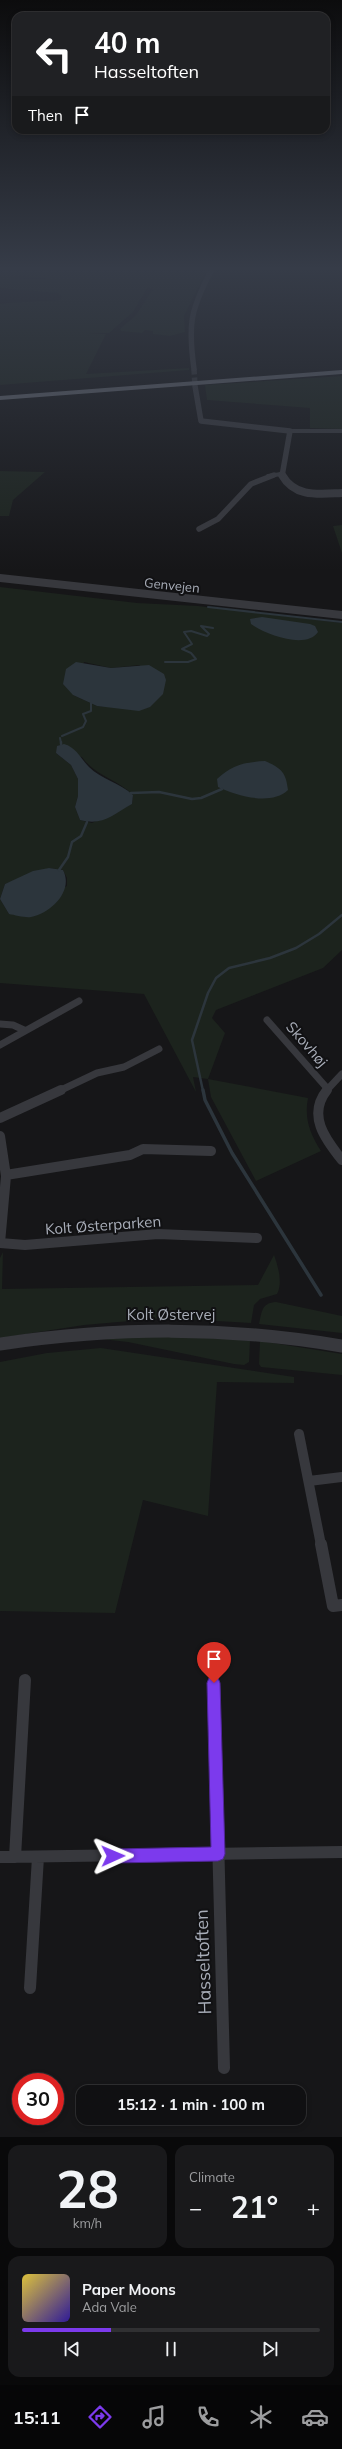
<!DOCTYPE html>
<meta charset="utf-8">
<style>
:root{--surface:#101012;--page:#19191b;--text:#f1f3f6;--muted:#9c9d9f;--line:#303032;--accent:#7c3aed}
body{margin:0;font-family:Mulish,sans-serif;background:var(--page);color:var(--text);height:100vh;display:flex;flex-direction:column;font-size:15px;white-space:nowrap}
*{box-sizing:border-box;margin:0}
p{font-size:13px;color:var(--muted)}
.icon{flex:none;width:22px;height:22px;fill:none;stroke:currentColor;stroke-width:2;stroke-linecap:round;stroke-linejoin:round}
.map{position:relative;height:2137px;overflow:hidden}
.drawer{display:flex;flex-direction:column;gap:8px;padding:8px;background:#09090a;flex:1}
.drawer>*{flex:none}
.guide{position:absolute;left:12px;top:12px;width:318px;height:122px;border-radius:12px;box-shadow:0 2px 6px #0003,0 0 0 1px var(--line);background:#202124;color:#fff;overflow:hidden}
.speed{position:absolute;left:12px;top:2073px;display:flex;gap:8px;font-size:20px;font-weight:700;text-align:center}
.speed>*{display:grid;place-content:center;width:52px;height:52px;border-radius:50%;background:var(--surface);box-shadow:0 2px 6px #0003,0 0 0 1px var(--line);line-height:1}
.speed .limit{border:6px solid #d22;background:#fff;color:#111}
.pin{position:absolute;display:grid;place-items:center;width:34px;height:34px;color:#fff;margin:-41px -17px;border-radius:50% 50% 50% 0;rotate:-45deg;box-shadow:0 0 4px #0007}
.pin .icon{rotate:45deg}
.me{position:absolute;width:44px;margin:-22px;rotate:89deg;stroke-linejoin:round;filter:drop-shadow(0 0 3px #0008)}
.turn{display:flex;align-items:center;gap:14px;height:84px;padding:0 16px;font-size:18px}
.turn .icon{width:52px;height:52px;stroke-width:2.5}
.turn b{display:block;font-size:28px;line-height:34px}
.then{display:flex;align-items:center;height:38px;padding:0 16px;background:#0003;gap:8px;font-size:15px}
.big{font-size:30px;font-weight:700;line-height:1.1}
.drawer .widget{flex:1;display:flex;flex-direction:column;justify-content:center;gap:6px;min-width:0;padding:0 14px;border-radius:12px;background:var(--page)}
.drawer .dial{align-items:center;gap:0}
.dial b{font-size:52px;line-height:1}
.song{display:flex;align-items:center;gap:12px}
.cover{width:48px;height:48px;border-radius:6px;background:linear-gradient(135deg,hsl(50 70% 55%),hsl(250 70% 35%))}
.played{height:4px;border-radius:2px;background:linear-gradient(90deg,var(--accent) 30%,var(--line) 30%)}
.keys{display:flex;justify-content:space-around;direction:ltr}
.heat{display:flex;justify-content:space-between;align-items:center;font-size:22px;direction:ltr}
.drawer .tiles{flex:1;display:grid;gap:8px;grid-template-columns:1fr 1fr}
.widget:last-child{grid-column:span 2}
.trip{position:absolute;left:76px;top:2085px;width:230px;height:40px;border-radius:12px;background:var(--surface);box-shadow:0 2px 6px #0003,0 0 0 1px var(--line);font-weight:700;line-height:40px;text-align:center}
.dock{display:flex;height:64px;justify-content:space-around;align-items:center;background:#060607;color:var(--muted)}
.dock .icon{width:28px;height:28px}
.dock .selected{color:var(--accent)}
.dock b{font-size:18px;color:var(--text)}
.map>svg:first-child{display:block}
.green{fill:#1c231d;fill-rule:evenodd}
.water{fill:#2c353c}
.lines{fill:none;stroke-linecap:round;stroke-linejoin:round}
.stream-far2{stroke:#2c353c;stroke-width:2}
.stream-far1{stroke:#2c353c;stroke-width:2.5}
.stream{stroke:#2c353c;stroke-width:3.5}
.tertiary-tunnel{stroke:#333438;stroke-width:5.5;stroke-dasharray:5.5 3;stroke-linecap:butt}
.minor-far4{stroke:#37383d;stroke-width:4}
.minor-far3{stroke:#37383d;stroke-width:5.5}
.minor-far2{stroke:#37383d;stroke-width:7}
.minor-far1{stroke:#37383d;stroke-width:10}
.minor{stroke:#37383d;stroke-width:12}
.tertiary-far2{stroke:#37383d;stroke-width:5.5}
.tertiary-far1{stroke:#37383d;stroke-width:8}
.tertiary{stroke:#37383d;stroke-width:13}
.motorway{fill:#63666e;fill-rule:evenodd}
.route{fill:#7c3aed;stroke:#51269a}
.labels{text-anchor:middle;dominant-baseline:central;stroke-width:4;stroke-linejoin:round;paint-order:stroke}
.far-street-label{font-size:13px;fill:#a8adb8;stroke:#111113}
.street-label{font-size:15px;fill:#a8adb8;stroke:#111113}
.near-street-label{font-size:18px;fill:#a8adb8;stroke:#111113}
</style>
<div class="map">
<svg width="342" height="2137" viewBox="0 0 342 2137">
<rect width="100%" height="100%" fill="#161618"/>
<path class="green" d="M0,271H206L184,316L185,332L170,336L153,334V331L145,330L142,333L121,331L120,329L136,315L153,289L147,288L133,312L109,333H89L106,334L86,374L189,368V370L0,385V304C20,301 40,302 60,300L62,297L58,293L0,288V278L60,280L24,276L0,277Z
M342,376V429L310,428V408L207,400L205,385Z
M0,471L45,472L13,500L9,516H0Z
M342,525V553L333,526Z
M0,587L137,603L198,606L342,623V950L323,968L216,1010L212,1018L225,1033L208,1079L308,1098C304,1118 310,1134 321,1151L256,1181L211,1097L208,1079L193,1077L196,1092L144,994L0,983V899L9,914L67,886V878L63,870L49,868L5,884L0,899ZM84,662L111,668L140,665L114,707L97,706L73,695ZM56,753L82,757C95,776 117,779 133,795L132,804L92,823L80,820L75,807L78,796V779L71,765Z
M3,1252L2,1289L258,1285L274,1255C278,1266 283,1283 277,1294L260,1299L254,1305L251,1323L164,1318L84,1325L0,1338V1258Z
M276,1302L342,1316V1333L259,1324C262,1312 261,1303 276,1302Z
M178,1334L250,1341L249,1362L244,1365L234,1364L128,1342L93,1338Z
M260,1341L342,1354V1375L261,1367L259,1364Z
M101,1348L294,1377V1383L217,1382L208,1516L143,1500L115,1613L0,1611V1362L47,1353Z"/>
<path class="water" d="M262,617L310,624L315,626L318,632C306,650 264,634 251,624L250,619Z
M76,662L111,668L149,665L164,674L166,680L163,694L150,707L139,711L97,706L73,695L63,684L66,669Z
M64,744C76,747 81,759 89,767C101,779 120,783 133,795L132,804C112,815 103,826 80,820L75,807L78,796V779L71,765L56,753L57,746Z
M265,761C281,768 286,772 288,790C271,806 237,796 218,787L217,779C232,765 245,762 265,761Z
M49,868L63,870C74,891 51,913 31,917C25,918 15,915 9,914L0,899L5,884L33,871Z"/>
<g class="lines">
<path class="stream-far2" d="M208,607L342,622
M165,662H188L196,659L191,653L182,649L192,644L184,632L191,631L207,636L209,634L201,626L213,628
M62,736L83,727L86,721L83,714L91,711V703
M60,738L61,743"/>
<path class="stream-far1" d="M61,742V744
M131,793L159,792L192,799L201,798L222,789
M59,870L68,857L72,842L81,836L87,822
M203,1091L192,1040L208,993L216,978L229,968L270,958L296,948L319,934L342,915"/>
<path class="stream" d="M203,1090L205,1100L232,1153L321,1295"/>
<path class="tertiary-tunnel" d="M194,369L195,386"/>
<path class="minor-far4" d="M290,431H342
M268,476L281,474"/>
<path class="minor-far3" d="M199,529L218,519L251,484L274,475"/>
<path class="minor-far2" d="M267,1020L326,1087
M0,1024L13,1025L24,1030
M0,1045L79,1001
M59,1091L97,1073L124,1067L159,1049
M326,1091L342,1074"/>
<path class="minor-far1" d="M327,1090C307,1115 325,1139 342,1160
M0,1118L61,1090
M0,1136L6,1176L0,1243L25,1245L158,1234L257,1238
M6,1175L130,1155L143,1149L211,1151
M299,1434L321,1545
M309,1481L342,1477"/>
<path class="minor" d="M321,1544L333,1606L342,1605
M214,1683L224,2068
M0,1857L342,1852
M15,1857L25,1680
M30,1988L38,1857"/>
<path class="tertiary-far2" d="M194,369C188,325 190,311 211,271
M195,386L201,421L290,431L282,476"/>
<path class="tertiary-far1" d="M282,475C295,498 319,494 342,493
M0,578L342,615"/>
<path class="tertiary" d="M0,1344C117,1327 225,1326 342,1346"/>
<path class="motorway" d="M342,370V374L0,400V396Z"/>
</g>
<linearGradient id="sky" x2="0" y2="1"><stop stop-color="#0c0c0d"/><stop offset="0.47" stop-color="#363c48"/><stop offset="1" stop-color="#363c48" stop-opacity="0"/></linearGradient>
<rect width="342" height="571" fill="url(#sky)"/>
<path class="route" d="M214,1676L218,1678L220,1683L225,1854L223,1859L218,1861L113,1863L108,1861L106,1856L108,1851L113,1849L211,1847L207,1683L209,1678Z"/>
<g class="labels">
<g class="far-street-label">
<text transform="translate(172 585) rotate(6)">Genvejen</text>
</g>
<g class="street-label">
<text transform="translate(307 1044) rotate(49)">Skovhøj</text>
<text transform="translate(103 1225) rotate(-4)">Kolt Østerparken</text>
<text x="171" y="1314">Kolt Østervej</text>
</g>
<g class="near-street-label">
<text transform="translate(203 1962) rotate(-92)">Hasseltoften</text>
</g>
</g>
</svg>
<div class="speed"><div class="limit">30</div></div>
<div class="pin" style="left:214px;top:1683px;background:#d93025"><svg class="icon" aria-label="arrive" viewBox="0 0 24 24"><path d="M6 21V4h12l-3 4 3 4H6"/></svg></div>
<svg class="me" style="left:113px;top:1856px" viewBox="-20 -20 40 40"><path d="M0-17L14 15 0 8-14 15z" fill="#7c3aed" stroke="#fff" stroke-width="4"/></svg>
<div class="trip">15:12 · 1 min · 100 m</div>
<div class="guide">
<div class="turn"><svg class="icon" aria-label="left" viewBox="0 0 24 24"><path d="M17 20v-9H6M10 6l-5 5 5 5"/></svg><div><b>40 m</b>Hasseltoften</div></div>
<div class="then">Then<svg class="icon" aria-label="arrive" viewBox="0 0 24 24"><path d="M6 21V4h12l-3 4 3 4H6"/></svg></div>
</div>
</div>
<section class="drawer">
<div class="tiles">
<div class="widget dial"><b>28</b><p>km/h</p></div>
<div class="widget"><p>Climate</p>
<div class="heat"><a>−</a><b class="big">21°</b><a>+</a></div>
</div>
<div class="widget">
<div class="song"><i class="cover"></i><div><b>Paper Moons</b><p>Ada Vale</p></div></div>
<div class="played"></div>
<div class="keys"><svg class="icon" aria-label="previous" viewBox="0 0 24 24"><path d="M18 5L8 12l10 7zM5 5v14"/></svg><svg class="icon" aria-label="pause" viewBox="0 0 24 24"><path d="M8 5v14M16 5v14"/></svg><svg class="icon" aria-label="next" viewBox="0 0 24 24"><path d="M6 5l10 7-10 7zM19 5v14"/></svg></div>
</div>
</div>
</section>
<nav class="dock">
<b>15:11</b>
<svg class="icon selected" aria-label="directions" viewBox="0 0 24 24"><path d="M12 3l9 9-9 9-9-9zM9 14v-3h6M13 9l2 2-2 2"/></svg>
<svg class="icon" aria-label="music" viewBox="0 0 24 24"><path d="M9 18V5l10-2v13"/><circle cx="6" cy="18" r="3"/><circle cx="16" cy="16" r="3"/></svg>
<svg class="icon" aria-label="phone" viewBox="0 0 24 24"><path d="M5 4h4l2 5-3 2q2 4 5 5l2-3 5 2v4C11 20 4 13 5 4z"/></svg>
<svg class="icon" aria-label="climate" viewBox="0 0 24 24"><path d="M12 3v18M4 7l16 10M4 17L20 7"/></svg>
<svg class="icon" aria-label="car" viewBox="0 0 24 24"><path d="M5 17H2v-5l4-1 3-4h7l3 4 3 1v5h-3M9 17h6M6 11h13"/><circle cx="7" cy="17" r="2"/><circle cx="17" cy="17" r="2"/></svg>
</nav>
